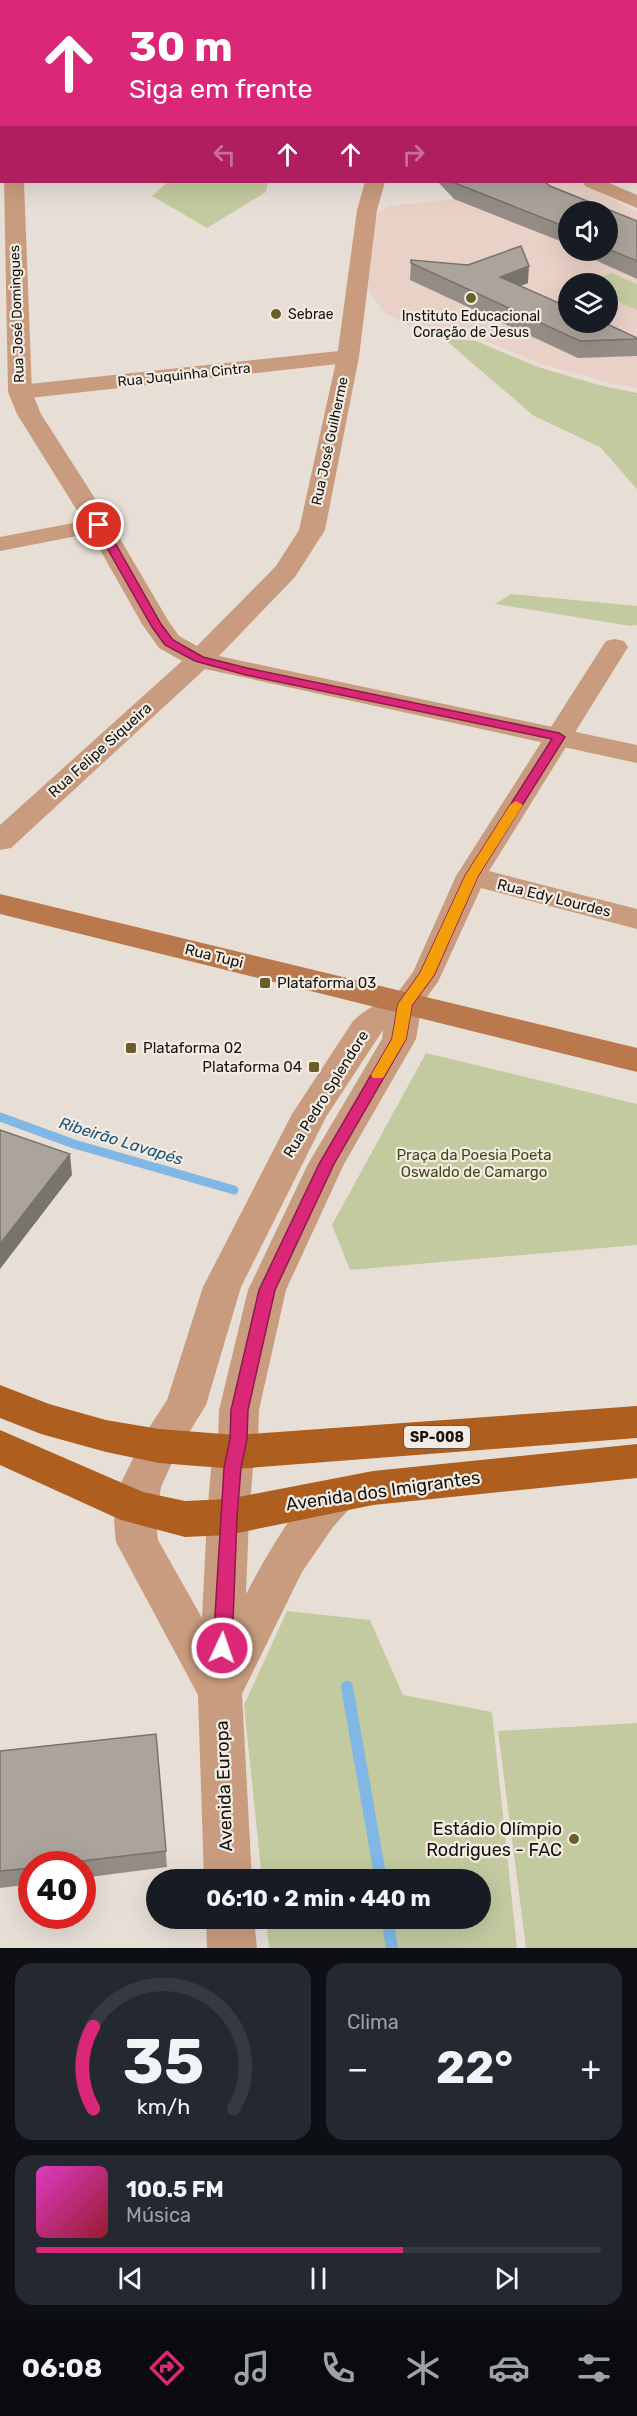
<!DOCTYPE html>
<html lang="pt">
<meta charset="utf-8">
<style>
:root{--surface:#171b24;--page:#242831;--text:#f1f3f6;--muted:#9ea1a6;--line:#363941;--accent:#db2777}
body{margin:0;font-family:Rubik,sans-serif;background:var(--page);color:var(--text);height:100vh;display:flex;flex-direction:column;font-size:22px;white-space:nowrap}
*{box-sizing:border-box;margin:0}
p{font-size:20px;color:var(--muted)}
.icon{flex:none;width:33px;height:33px;fill:none;stroke:currentColor;stroke-width:2;stroke-linecap:round;stroke-linejoin:round}
.map{position:relative;height:1948px;overflow:hidden}
.side{display:flex;flex-direction:column;gap:15px;padding:15px;background:#0d0f14;flex:1}
.side>*{flex:none}
.hud{position:absolute;left:0px;top:0px;width:638px;height:183px;box-shadow:0 6px 24px #0002;background:#db2777;color:#fff;overflow:hidden}
.fabs{position:absolute;left:558px;top:201px;display:grid;gap:12px}
.fabs a{display:grid;place-items:center;width:60px;height:60px;border-radius:50%;background:var(--surface);box-shadow:0 6px 24px #0002;font-size:30px}
.speed{position:absolute;left:18px;top:1851px;display:flex;gap:12px;font-size:30px;font-weight:700;text-align:center}
.speed>*{display:grid;place-content:center;width:78px;height:78px;border-radius:50%;background:var(--surface);box-shadow:0 6px 24px #0002;line-height:1}
.speed .limit{border:9px solid #d22;background:#fff;color:#111}
.pin{position:absolute;display:grid;place-items:center;width:51px;height:51px;color:#fff;margin:-26px;border:3px solid #fff;border-radius:50%;box-shadow:0 2px 6px #0007}
.me{position:absolute;width:66px;margin:-33px;rotate:3deg;stroke-linejoin:round;filter:drop-shadow(0 0 4px #0008)}
.turn{display:flex;align-items:center;gap:21px;height:126px;padding:0 30px;font-size:27px}
.turn .icon{width:78px;height:78px;stroke-width:2.5}
.turn b{display:block;font-size:42px;line-height:51px}
.lanes{display:flex;align-items:center;height:57px;padding:0 30px;background:#0003;justify-content:center;gap:30px;direction:ltr}
.lanes .off{opacity:.35}
.big{font-size:45px;font-weight:700;line-height:1.1}
.side .tile{flex:1;display:flex;flex-direction:column;justify-content:center;gap:9px;min-width:0;padding:0 21px;border-radius:18px;background:var(--page)}
.side .dial{align-items:center;gap:0}
.dial svg{height:156px;overflow:visible;fill:none;stroke:var(--line);stroke-width:7;stroke-linecap:round;text-anchor:middle}
.dial text{fill:var(--text);stroke:none}
.song{display:flex;align-items:center;gap:18px}
.cover{width:72px;height:72px;border-radius:9px;background:linear-gradient(135deg,hsl(310 70% 55%),hsl(350 70% 35%))}
.played{height:6px;border-radius:3px;background:linear-gradient(90deg,var(--accent) 65%,var(--line) 65%)}
.keys{display:flex;justify-content:space-around;direction:ltr}
.heat{display:flex;justify-content:space-between;align-items:center;font-size:33px;direction:ltr}
.side .tiles{flex:1;display:grid;gap:15px;grid-template-columns:1fr 1fr}
.tile:last-child{grid-column:span 2}
.trip{position:absolute;left:146px;top:1869px;width:345px;height:60px;border-radius:30px;background:var(--surface);box-shadow:0 6px 24px #0002;font-weight:700;line-height:60px;text-align:center}
.dock{display:flex;height:96px;justify-content:space-around;align-items:center;background:#090b0e;color:var(--muted)}
.dock .icon{width:42px;height:42px}
.dock .active{color:var(--accent)}
.dock b{font-size:27px;color:var(--text)}
.map>svg:first-child{display:block}
.education{fill:#e9d1c7;fill-rule:evenodd}
.green{fill:#c3caa0}
.lines{fill:none;stroke-linecap:round;stroke-linejoin:round}
.stream-far1{stroke:#80b7e5;stroke-width:9}
.stream{stroke:#80b7e5;stroke-width:12}
.minor{fill:#c99c7f;fill-rule:evenodd}
.tertiary{fill:#c99c7f;fill-rule:evenodd}
.secondary{fill:#ba794d;fill-rule:evenodd}
.primary{fill:#ae5f20;fill-rule:evenodd}
.wall{fill:#938d85}
.shaded-wall{fill:#78736c}
.building{fill:#aba49b;stroke:#78736c;stroke-width:1.5}
.route{fill:#db2777;stroke:#8e194d;stroke-width:1.5}
.slow{fill:#f59e0b}
.poi-dot{fill:#6a5e2b;stroke:#f4ece3;stroke-width:2}
.labels{text-anchor:middle;dominant-baseline:central;stroke-width:4.5;stroke-linejoin:round;paint-order:stroke}
.far-street-label{font-size:14px;fill:#15120f;stroke:#f4ece3}
.far-poi-label{font-size:14px;fill:#15120f;stroke:#f4ece3;text-anchor:start}
.shield{fill:#f4ece3;stroke:#58534f;stroke-width:1.5}
.shield-label{font-size:14px;font-weight:bold;fill:#15120f}
.street-label{font-size:15px;fill:#15120f;stroke:#f4ece3}
.poi-label{font-size:15px;fill:#15120f;stroke:#f4ece3;text-anchor:start}
.park-label{font-size:15px;fill:#424817;stroke:#f4ece3}
.water-label{font-size:16px;font-style:italic;fill:#175480;stroke:#f4ece3}
.near-street-label{font-size:18px;fill:#15120f;stroke:#f4ece3}
.near-poi-label{font-size:18px;fill:#15120f;stroke:#f4ece3;text-anchor:end}
</style>
<div class="map">
<svg width="637" height="1948" viewBox="0 0 637 1948">
<rect width="100%" height="100%" fill="#e7dfd6"/>
<path class="education" d="M506,182H578L637,211V388L617,385L544,365L478,338L426,335L384,312L364,284L377,213L389,206L457,199ZM568,212H608V250H568ZM568,284H608V322H568Z"/>
<path class="green" d="M168,182H268L266,192L207,228L152,196Z
M612,273L637,284V310L608,297V284L585,283Z
M443,338L476,341L538,367L599,385L637,393V489L600,447L534,416Z
M511,594L637,606V625L630,626L495,604Z
M426,1053L637,1104V1245L350,1270L332,1225Z
M287,1611L370,1620L403,1695L492,1712L517,1948H269L266,1919L480,1918V1880L262,1879L244,1705Z
M637,1723V1948H526L498,1731Z"/>
<g class="lines">
<path class="stream-far1" d="M0,1117L74,1144L234,1190"/>
<path class="stream" d="M347,1687L381,1880
M387,1918L392,1948"/>
<path class="minor" d="M164,0H181L182,2H165Z
M269,0H297L268,2Z
M414,0H432L433,2H415Z
M571,0H589L590,2H572Z
M0,19H2V29H0Z
M636,20H637V31H636Z
M583,182H607L637,195V208L585,186Z
M348,350L356,352L359,357L356,362L20,399L12,397L9,392L12,387L20,385Z
M99,518L108,520L111,525L108,530L0,551V537Z
M615,639L624,641L628,647L489,871L637,909V929L481,888L438,982L416,1012L405,1015L394,1012L389,1004L413,972L456,876L602,647L606,641Z"/>
<path class="tertiary" d="M49,0H65L48,2Z
M315,0H331L332,2H315Z
M4,182H24L32,392L41,414L112,525L169,622L179,636L197,646L276,566L299,530L337,357L357,210L365,182H385L377,210L359,357L325,530L295,577L219,656L637,745V763L205,669L11,848L0,850V825L182,661L159,648L142,624L86,525L17,414L8,392Z
M405,993L417,996L422,1004L416,1039L344,1164L286,1290L259,1410L258,1439L253,1468L249,1517L246,1594C259,1569 301,1493 324,1482C334,1477 340,1479 351,1483L357,1495L351,1507L333,1527L302,1572L242,1694L252,1880H204L198,1695L116,1542L114,1521L119,1487L145,1434L167,1400L203,1287L292,1114L353,1021C366,1008 387,998 405,993ZM383,1030L382,1039L308,1164L248,1290L219,1410L218,1439L211,1468L207,1517L202,1618L158,1540L156,1521L161,1487L176,1454L206,1405L241,1287L326,1117Z
M206,1918H254L257,1948H207Z"/>
<path class="secondary" d="M0,894L637,1048V1072L0,914Z"/>
<path class="primary" d="M0,1385L49,1404L106,1420L159,1429L236,1435L637,1406V1438L236,1469L159,1463L106,1452L41,1434L0,1418Z
M0,1430L143,1492L185,1501L228,1499L373,1471L637,1444V1478L373,1505L228,1535L185,1537L121,1520L0,1465Z"/>
</g>
<path class="wall" d="M438,182H545L550,186L637,221V279L573,250H608V212H568V249L565,247V243L454,199Z
M411,263L528,283L520,286L637,338V356L578,358L410,280Z
M156,1734L167,1867L82,1878V1864H32V1884L0,1888V1751Z"/>
<path class="shaded-wall" d="M529,266L528,283L499,294L500,277Z
M70,1154L72,1175L0,1269V1244Z"/>
<path class="building" d="M454,182H545L550,186L637,221V261L608,249V212H568V228L455,183Z
M521,246L529,266L500,277L568,307V322H603L637,338V339L580,341L411,263V260L468,265Z
M0,1130L70,1154L0,1244Z
M156,1734L166,1851L56,1864H32V1868L0,1871V1751Z"/>
<path class="route" d="M99,522L105,525L161,624L173,640L203,657L247,668L559,733L565,737L478,876L434,975L412,1005L406,1039L334,1164L275,1290L248,1410L247,1439L241,1468L237,1517L232,1648L229,1653L222,1656L216,1653L213,1648L224,1468L230,1439L231,1410L259,1290L319,1164L392,1039L398,1004L420,973L465,876L552,739L246,675L195,661L165,645L152,627L94,525Z"/>
<path class="slow" d="M516,801L523,805L478,876L434,975L412,1005L406,1039L383,1078H373L371,1075L392,1039L398,1004L420,973L465,876L510,805Z"/>
<g class="poi-dot">
<circle cx="471" cy="298" r="6"/>
<circle cx="276" cy="314" r="6"/>
<rect x="259" y="977" width="12" height="12" rx="3"/>
<rect x="125" y="1042" width="12" height="12" rx="3"/>
<rect x="308" y="1061" width="12" height="12" rx="3"/>
<circle cx="574" cy="1839" r="6"/>
</g>
<g class="labels">
<g class="far-street-label">
<text transform="translate(17 314) rotate(-92)">Rua José Domingues</text>
<text transform="translate(184 375) rotate(-6)">Rua Juquinha Cintra</text>
<text transform="translate(330 441) rotate(-78)">Rua José Guilherme</text>
</g>
<g class="far-poi-label">
<text x="288" y="314">Sebrae</text>
<text x="471" y="316" text-anchor="middle">Instituto Educacional<tspan x="471" dy="16">Coração de Jesus</tspan></text>
</g>
<rect class="shield" x="404" y="1426" width="66" height="22" rx="4.5"/>
<g class="shield-label">
<text x="437" y="1437">SP-008</text>
</g>
<g class="street-label">
<text transform="translate(100 750) rotate(-42)">Rua Felipe Siqueira</text>
<text transform="translate(554 898) rotate(14)">Rua Edy Lourdes</text>
<text transform="translate(214 956) rotate(14)">Rua Tupi</text>
<text transform="translate(326 1094) rotate(-58)">Rua Pedro Splendore</text>
</g>
<g class="poi-label">
<text x="277" y="983">Plataforma 03</text>
<text x="143" y="1048">Plataforma 02</text>
<text x="302" y="1067" text-anchor="end">Plataforma 04</text>
</g>
<g class="park-label">
<text x="474" y="1155">Praça da Poesia Poeta<tspan x="474" dy="17">Oswaldo de Camargo</tspan></text>
</g>
<g class="water-label">
<text transform="translate(121 1141) rotate(17)">Ribeirão Lavapés</text>
</g>
<g class="near-street-label">
<text transform="translate(383 1491) rotate(-8)">Avenida dos Imigrantes</text>
<text transform="translate(224 1786) rotate(-92)">Avenida Europa</text>
</g>
<g class="near-poi-label">
<text x="562" y="1829">Estádio Olímpio<tspan x="562" dy="21">Rodrigues - FAC</tspan></text>
</g>
</g>
</svg>
<div class="fabs">
<a><svg class="icon" aria-label="sound" viewBox="0 0 24 24"><path d="M4 9h4l5-4v14l-5-4H4zM17 9q2 3 0 6"/></svg></a>
<a><svg class="icon" aria-label="layers" viewBox="0 0 24 24"><path d="M12 4l9 5-9 5-9-5zM3 14l9 5 9-5"/></svg></a>
</div>
<div class="speed"><div class="limit">40</div></div>
<div class="pin" style="left:99px;top:525px;background:#d93025"><svg class="icon" aria-label="arrive" viewBox="0 0 24 24"><path d="M6 21V4h12l-3 4 3 4H6"/></svg></div>
<svg class="me" style="left:222px;top:1648px" viewBox="-20 -20 40 40"><circle r="17" fill="#db2777" stroke="#fff" stroke-width="3"/><path d="M0-11L8 9 0 5-8 9z" fill="#fff"/></svg>
<div class="trip">06:10 · 2 min · 440 m</div>
<div class="hud">
<div class="turn"><svg class="icon" aria-label="ahead" viewBox="0 0 24 24"><path d="M12 20V5M6 11l6-6 6 6"/></svg><div><b>30 m</b>Siga em frente</div></div>
<div class="lanes"><svg class="icon off" aria-label="left" viewBox="0 0 24 24"><path d="M17 20v-9H6M10 6l-5 5 5 5"/></svg><svg class="icon" aria-label="ahead" viewBox="0 0 24 24"><path d="M12 20V5M6 11l6-6 6 6"/></svg><svg class="icon" aria-label="ahead" viewBox="0 0 24 24"><path d="M12 20V5M6 11l6-6 6 6"/></svg><svg class="icon off" aria-label="right" viewBox="0 0 24 24"><path d="M7 20v-9h11M14 6l5 5-5 5"/></svg></div>
</div>
</div>
<section class="side">
<div class="tiles">
<div class="tile dial"><svg viewBox="0 0 100 80">
<path d="M14 69A42 42 0 1 1 86 69"/>
<path d="M14 69A42 42 0 0 1 14 27" stroke="#db2777"/>
<text x="50" y="56" font-size="32" font-weight="700">35</text>
<text x="50" y="72" font-size="11">km/h</text>
</svg></div>
<div class="tile"><p>Clima</p>
<div class="heat"><a>−</a><b class="big">22°</b><a>+</a></div>
</div>
<div class="tile">
<div class="song"><i class="cover"></i><div><b>100.5 FM</b><p>Música</p></div></div>
<div class="played"></div>
<div class="keys"><svg class="icon" aria-label="previous" viewBox="0 0 24 24"><path d="M18 5L8 12l10 7zM5 5v14"/></svg><svg class="icon" aria-label="pause" viewBox="0 0 24 24"><path d="M8 5v14M16 5v14"/></svg><svg class="icon" aria-label="next" viewBox="0 0 24 24"><path d="M6 5l10 7-10 7zM19 5v14"/></svg></div>
</div>
</div>
</section>
<nav class="dock">
<b>06:08</b>
<svg class="icon active" aria-label="directions" viewBox="0 0 24 24"><path d="M12 3l9 9-9 9-9-9zM9 14v-3h6M13 9l2 2-2 2"/></svg>
<svg class="icon" aria-label="music" viewBox="0 0 24 24"><path d="M9 18V5l10-2v13"/><circle cx="6" cy="18" r="3"/><circle cx="16" cy="16" r="3"/></svg>
<svg class="icon" aria-label="phone" viewBox="0 0 24 24"><path d="M5 4h4l2 5-3 2q2 4 5 5l2-3 5 2v4C11 20 4 13 5 4z"/></svg>
<svg class="icon" aria-label="climate" viewBox="0 0 24 24"><path d="M12 3v18M4 7l16 10M4 17L20 7"/></svg>
<svg class="icon" aria-label="car" viewBox="0 0 24 24"><path d="M5 17H2v-5l4-1 3-4h7l3 4 3 1v5h-3M9 17h6M6 11h13"/><circle cx="7" cy="17" r="2"/><circle cx="17" cy="17" r="2"/></svg>
<svg class="icon" aria-label="filters" viewBox="0 0 24 24"><path d="M4 7h16M4 17h16"/><circle cx="9" cy="7" r="2"/><circle cx="15" cy="17" r="2"/></svg>
</nav>
